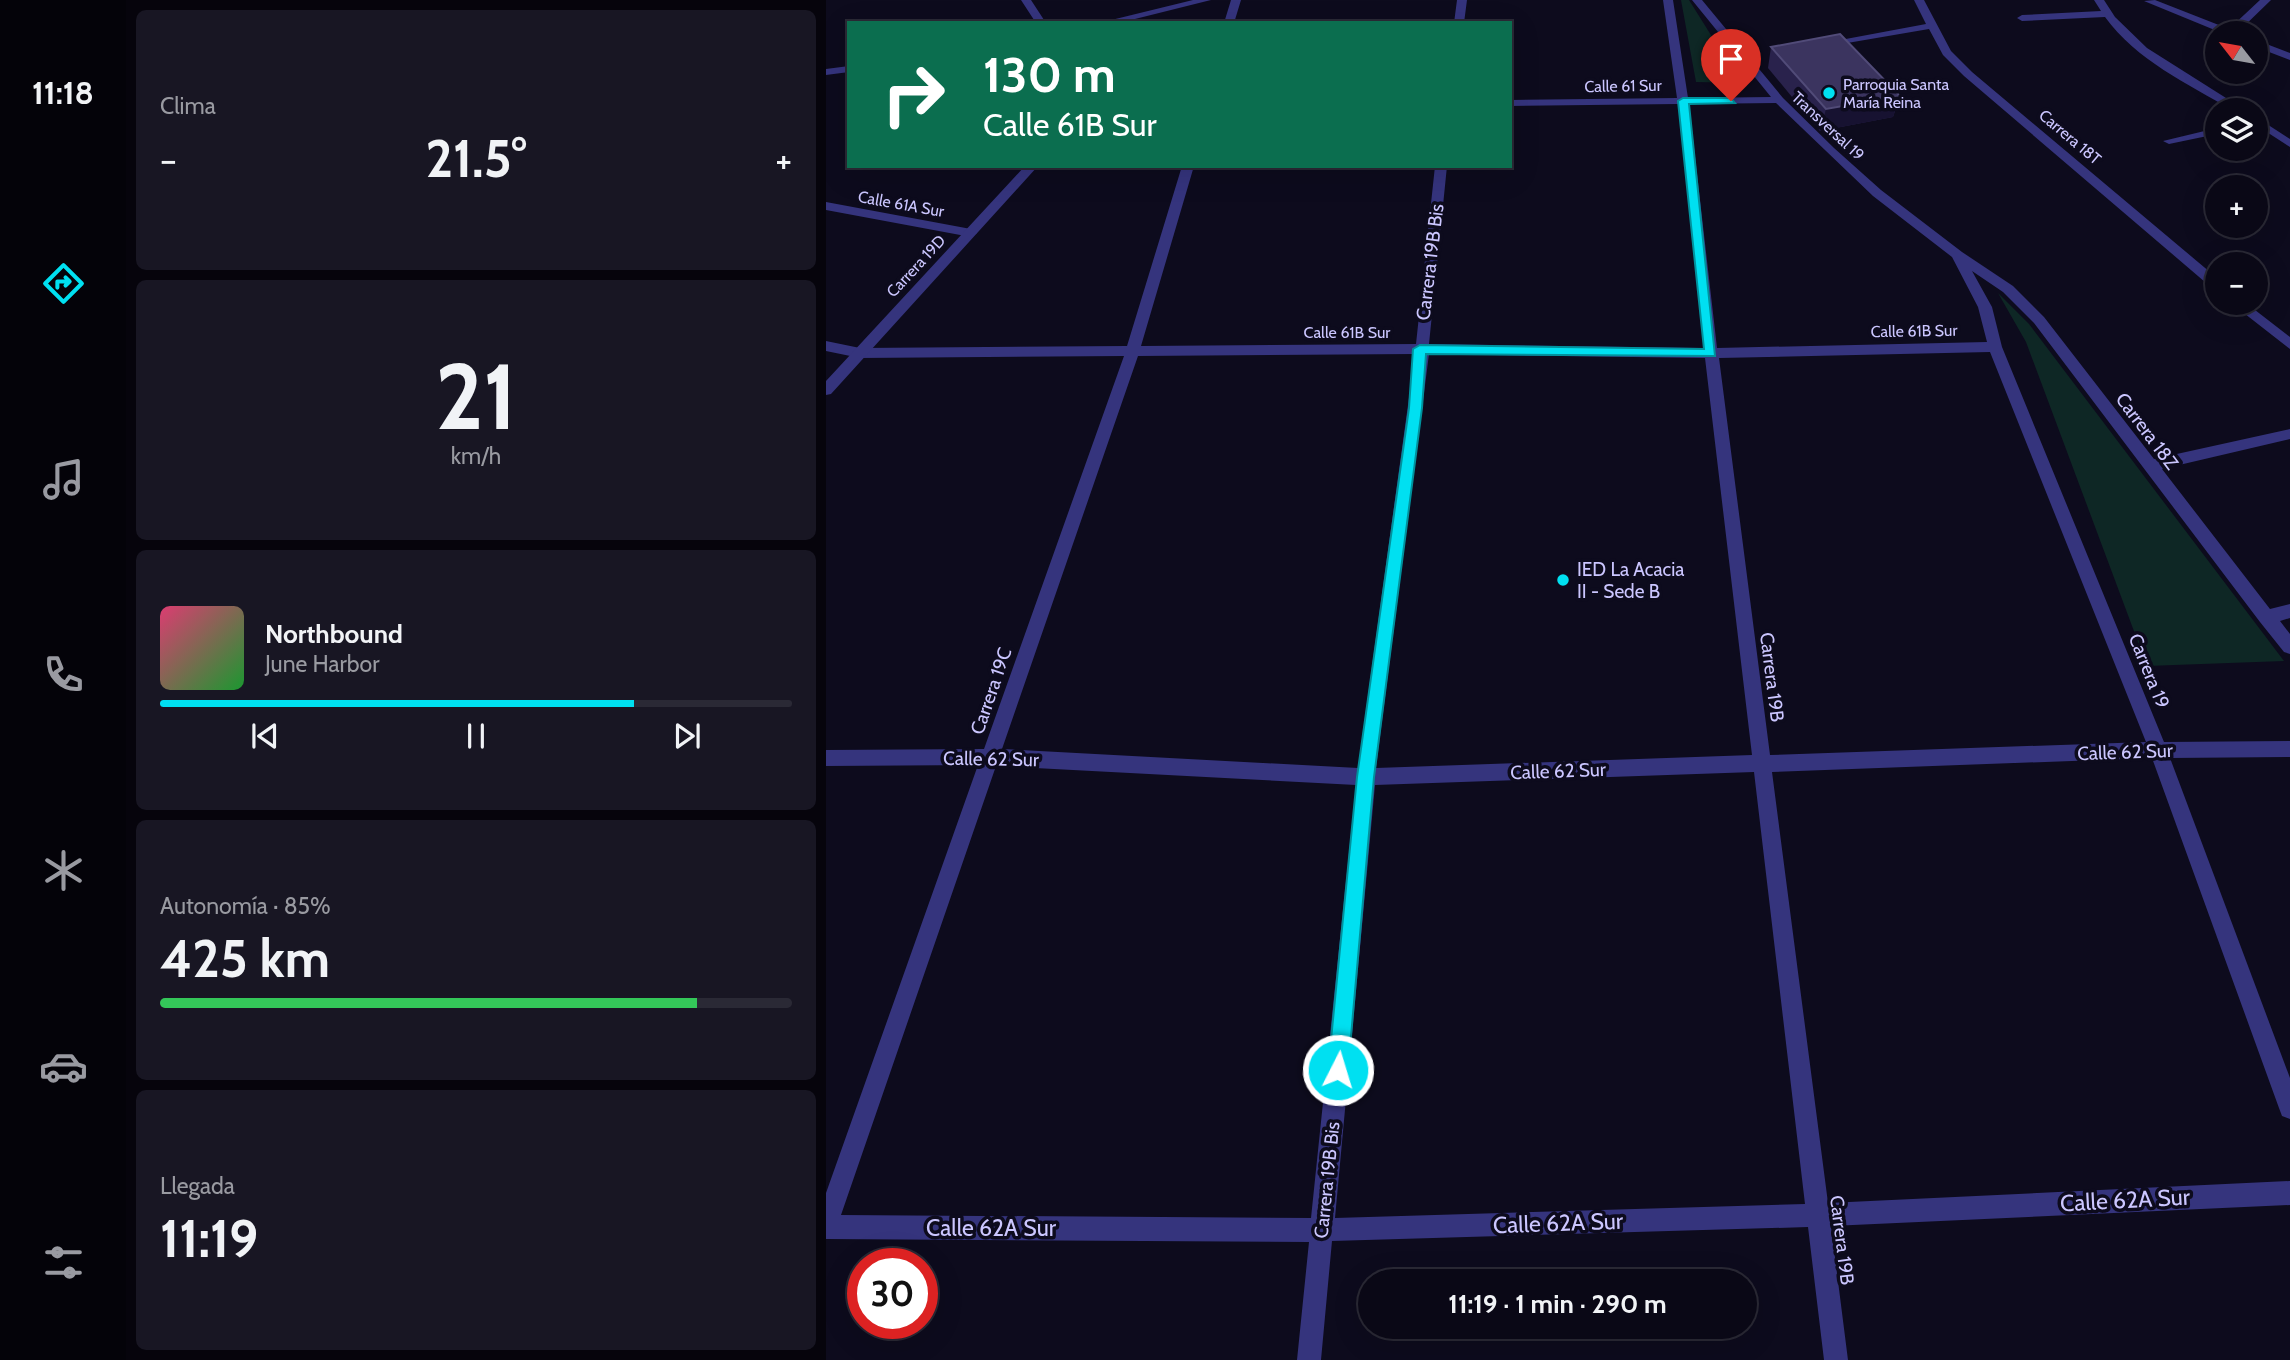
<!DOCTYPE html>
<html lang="es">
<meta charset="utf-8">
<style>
:root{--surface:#0a0816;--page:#181623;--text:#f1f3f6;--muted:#999aa1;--line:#2a2935;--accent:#00e0f1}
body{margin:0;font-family:Cabin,sans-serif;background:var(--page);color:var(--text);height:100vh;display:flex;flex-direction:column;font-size:26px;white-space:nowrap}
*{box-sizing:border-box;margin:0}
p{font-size:23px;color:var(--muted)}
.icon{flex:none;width:38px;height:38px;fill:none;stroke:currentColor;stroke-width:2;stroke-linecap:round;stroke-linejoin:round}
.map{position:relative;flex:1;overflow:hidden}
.panel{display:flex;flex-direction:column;gap:10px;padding:10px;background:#06040c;width:700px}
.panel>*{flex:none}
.hud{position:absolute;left:21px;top:21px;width:665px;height:147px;border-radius:0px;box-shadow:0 7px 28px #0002,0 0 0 2px var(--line);background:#0b6e4f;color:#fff;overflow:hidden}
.needle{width:46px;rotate:301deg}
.fabs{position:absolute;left:1379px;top:21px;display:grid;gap:14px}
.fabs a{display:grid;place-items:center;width:63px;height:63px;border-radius:50%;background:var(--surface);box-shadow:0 7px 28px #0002,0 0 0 2px var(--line);font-size:35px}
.speed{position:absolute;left:21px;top:1248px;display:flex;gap:14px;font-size:35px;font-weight:700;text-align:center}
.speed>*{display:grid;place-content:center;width:91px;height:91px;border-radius:50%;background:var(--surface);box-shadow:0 7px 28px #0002,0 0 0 2px var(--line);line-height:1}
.speed .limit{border:10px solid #d22;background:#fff;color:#111}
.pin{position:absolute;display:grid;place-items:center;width:60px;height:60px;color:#fff;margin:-72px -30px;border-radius:50% 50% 50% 0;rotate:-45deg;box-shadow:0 0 7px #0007}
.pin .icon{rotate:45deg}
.me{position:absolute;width:77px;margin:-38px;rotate:5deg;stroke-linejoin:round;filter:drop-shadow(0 0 5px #0008)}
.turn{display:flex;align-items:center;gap:24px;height:147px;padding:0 21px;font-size:32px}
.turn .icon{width:91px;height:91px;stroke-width:2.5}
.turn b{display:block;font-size:49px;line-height:60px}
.big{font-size:52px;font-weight:800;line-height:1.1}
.panel .tile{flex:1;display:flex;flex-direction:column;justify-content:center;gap:10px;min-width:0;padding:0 24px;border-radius:10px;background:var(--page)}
.panel .dial{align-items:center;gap:0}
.dial b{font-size:91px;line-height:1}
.song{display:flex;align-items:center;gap:21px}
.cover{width:84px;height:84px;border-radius:10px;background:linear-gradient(135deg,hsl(340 70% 55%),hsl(130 70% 35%))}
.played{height:7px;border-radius:4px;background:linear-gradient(90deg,var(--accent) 75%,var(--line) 75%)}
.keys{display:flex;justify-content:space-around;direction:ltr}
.heat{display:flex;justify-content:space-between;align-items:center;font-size:38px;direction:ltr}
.charge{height:10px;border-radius:5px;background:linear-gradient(90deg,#34c759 85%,var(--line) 0)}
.trip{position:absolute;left:532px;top:1269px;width:399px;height:70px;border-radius:35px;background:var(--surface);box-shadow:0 7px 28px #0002,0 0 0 2px var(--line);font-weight:800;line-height:70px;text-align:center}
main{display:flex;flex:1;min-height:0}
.dock{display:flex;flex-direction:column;width:126px;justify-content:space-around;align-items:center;background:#040309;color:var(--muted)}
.dock .icon{width:49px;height:49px}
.dock .active{color:var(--accent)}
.dock b{font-size:32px;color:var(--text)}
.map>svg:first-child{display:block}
.green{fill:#0e2725}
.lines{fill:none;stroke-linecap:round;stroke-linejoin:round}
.service{fill:#35347d;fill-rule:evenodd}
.minor{fill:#35347d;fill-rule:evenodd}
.tertiary{fill:#35347d;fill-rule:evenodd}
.wall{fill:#29224c}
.shaded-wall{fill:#171231}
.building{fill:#3b345f;stroke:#514b78;stroke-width:2}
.route{fill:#00e0f1;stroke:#00929d;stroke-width:2}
.poi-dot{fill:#00e0f1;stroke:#0d0b1d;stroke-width:2.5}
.labels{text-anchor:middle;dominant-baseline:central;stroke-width:7;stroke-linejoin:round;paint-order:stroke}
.far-poi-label{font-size:16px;fill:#cbc6ff;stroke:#0d0b1d;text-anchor:start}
.far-street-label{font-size:16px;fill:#cbc6ff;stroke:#0d0b1d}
.street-label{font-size:19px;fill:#cbc6ff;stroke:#0d0b1d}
.poi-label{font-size:19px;fill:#cbc6ff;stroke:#0d0b1d;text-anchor:start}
.near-street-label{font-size:23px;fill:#cbc6ff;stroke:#0d0b1d}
</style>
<main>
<nav class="dock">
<b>11:18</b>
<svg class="icon active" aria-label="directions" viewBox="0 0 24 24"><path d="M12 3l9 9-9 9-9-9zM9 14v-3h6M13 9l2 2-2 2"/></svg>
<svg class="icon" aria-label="music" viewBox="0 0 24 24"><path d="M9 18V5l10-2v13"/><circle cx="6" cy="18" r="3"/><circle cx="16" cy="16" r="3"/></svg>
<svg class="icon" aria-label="phone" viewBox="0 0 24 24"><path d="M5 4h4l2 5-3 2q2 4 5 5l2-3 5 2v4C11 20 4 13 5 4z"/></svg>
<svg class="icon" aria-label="climate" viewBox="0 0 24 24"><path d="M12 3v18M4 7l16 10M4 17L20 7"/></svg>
<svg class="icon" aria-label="car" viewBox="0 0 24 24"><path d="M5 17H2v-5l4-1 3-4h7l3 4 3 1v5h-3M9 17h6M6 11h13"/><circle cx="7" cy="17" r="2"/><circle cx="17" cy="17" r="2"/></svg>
<svg class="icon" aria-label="filters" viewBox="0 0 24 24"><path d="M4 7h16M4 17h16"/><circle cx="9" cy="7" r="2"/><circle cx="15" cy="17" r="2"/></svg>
</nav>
<section class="panel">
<div class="tile"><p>Clima</p>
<div class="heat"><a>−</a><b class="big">21.5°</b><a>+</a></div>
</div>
<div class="tile dial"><b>21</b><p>km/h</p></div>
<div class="tile">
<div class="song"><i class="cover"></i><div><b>Northbound</b><p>June Harbor</p></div></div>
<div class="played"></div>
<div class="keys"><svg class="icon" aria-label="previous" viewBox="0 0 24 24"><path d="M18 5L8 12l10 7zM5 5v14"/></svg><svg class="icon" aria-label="pause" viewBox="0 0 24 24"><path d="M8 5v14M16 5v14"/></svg><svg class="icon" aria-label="next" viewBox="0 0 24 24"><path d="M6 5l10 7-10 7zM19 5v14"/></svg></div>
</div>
<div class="tile"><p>Autonomía · 85%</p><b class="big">425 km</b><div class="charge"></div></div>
<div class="tile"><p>Llegada</p><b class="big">11:19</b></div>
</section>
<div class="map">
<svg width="1464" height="1360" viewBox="0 0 1464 1360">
<rect width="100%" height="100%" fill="#0d0b1d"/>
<path class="green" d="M855,0H863L915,83L870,82Z
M1172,293L1203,324L1458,661L1321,666L1200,342Z"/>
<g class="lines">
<path class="service" d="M195,0H205L220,23H210Z
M1329,0L1403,29L1434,0H1445L1411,33H1396L1318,1Z
M1430,40L1464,53V60L1430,47Z"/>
<path class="minor" d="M405,0H415L408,23H398Z
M631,0H641L638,23H628Z
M837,0H847L862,98L945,97L866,0H876L957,98L1008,148L1055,190L1136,252L1187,286L1218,317L1328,459L1464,429V439L1336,469L1444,609L1464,604V618L1454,621L1464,634V654L1458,652L1434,622L1208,323L1177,292L1146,271L1166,307L1176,347L1338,742L1464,741V757L1344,758L1464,1078V1119L1456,1116L1453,1108L1326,758L946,772L1002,1203L1464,1181V1205L1005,1226L1022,1360H998L982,1227L506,1241L495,1360H471L483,1242L0,1239V1193L152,765L0,766V750L158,749L298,356L34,358L0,351V341L34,348L301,346L356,166H368L315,346L590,344L609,166H621L603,344L878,348L852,104L684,106V100L851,98ZM950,103L1047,196L1126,257L1152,307L1161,342L891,348L863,104ZM1164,352L1320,742L944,755L893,358ZM589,354L532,768L176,749L312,356ZM603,354L879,358L926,755L550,768ZM170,766L530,785L485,1218L15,1215ZM928,772L979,1204L509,1218L549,785Z
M1088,0H1098L1125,51L1146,72L1391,278V289L1386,288L1138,76L1117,55L1103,29L998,47L993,44L1100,24Z
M1268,0H1278L1289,17L1321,48L1419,110H1406C1362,84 1310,60 1279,17L1196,21L1191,18L1196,15L1275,11Z
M1430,117L1464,139V147L1430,125Z
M1391,128V134L1343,144L1337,141Z
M0,202L145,229L151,233L145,237L0,210Z
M1405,303H1420L1464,337V349Z"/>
<path class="tertiary" d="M367,0H385L293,23H273Z
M23,66V72L0,75V69Z
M199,166H212L5,394L0,395V381Z"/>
</g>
<path class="wall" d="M945,47L1074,96L1067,117L994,131L942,68Z"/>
<path class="shaded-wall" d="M1074,96L1067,117L994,131L1000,109Z"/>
<path class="building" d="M1014,34L1074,96L1000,109L945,47Z"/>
<path class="route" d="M905,98L909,103L863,104L889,356L600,354L596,408L548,777L522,1070L519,1077L512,1080L505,1077L502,1070L531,777L583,408L587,349L594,345L878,349L852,101L857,98Z"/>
<g class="poi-dot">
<circle cx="1003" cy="93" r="7"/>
<circle cx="737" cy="580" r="7"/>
</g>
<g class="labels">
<g class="far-poi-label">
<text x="1017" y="84">Parroquia Santa<tspan x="1017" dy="18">María Reina</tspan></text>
</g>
<g class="far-street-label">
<text transform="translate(797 86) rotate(-1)">Calle 61 Sur</text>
<text transform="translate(1002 126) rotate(43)">Transversal 19</text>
<text transform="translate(1244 137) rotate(40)">Carrera 18T</text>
<text transform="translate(75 204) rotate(10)">Calle 61A Sur</text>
<text transform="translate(90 266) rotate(-47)">Carrera 19D</text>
<text transform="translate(1088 331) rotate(-1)">Calle 61B Sur</text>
<text x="521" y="332">Calle 61B Sur</text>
</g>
<g class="street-label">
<text transform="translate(604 262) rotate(-83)">Carrera 19B Bis</text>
<text transform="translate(1321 431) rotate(53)">Carrera 18Z</text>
<text transform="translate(1323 671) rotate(68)">Carrera 19</text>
<text transform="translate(946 677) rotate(83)">Carrera 19B</text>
<text transform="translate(165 691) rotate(-71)">Carrera 19C</text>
<text transform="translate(1299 752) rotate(-2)">Calle 62 Sur</text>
<text transform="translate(165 759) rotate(1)">Calle 62 Sur</text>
<text transform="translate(732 771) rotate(-2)">Calle 62 Sur</text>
<text transform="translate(501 1180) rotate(-84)">Carrera 19B Bis</text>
<text transform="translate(1016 1240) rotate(83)">Carrera 19B</text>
</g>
<g class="poi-label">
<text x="751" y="569">IED La Acacia<tspan x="751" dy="22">II - Sede B</tspan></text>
</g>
<g class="near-street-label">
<text transform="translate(1299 1200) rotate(-3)">Calle 62A Sur</text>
<text transform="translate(732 1223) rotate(-2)">Calle 62A Sur</text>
<text x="165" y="1228">Calle 62A Sur</text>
</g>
</g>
</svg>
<div class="fabs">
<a><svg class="needle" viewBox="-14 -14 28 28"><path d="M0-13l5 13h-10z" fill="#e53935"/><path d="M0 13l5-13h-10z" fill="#999aa1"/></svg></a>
<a><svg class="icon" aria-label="layers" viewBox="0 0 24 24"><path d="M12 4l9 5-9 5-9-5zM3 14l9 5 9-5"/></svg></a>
<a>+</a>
<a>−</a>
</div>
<div class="speed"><div class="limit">30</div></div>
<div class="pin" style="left:905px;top:101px;background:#d93025"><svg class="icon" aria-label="arrive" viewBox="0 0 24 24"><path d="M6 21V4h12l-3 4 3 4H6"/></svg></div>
<svg class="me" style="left:512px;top:1070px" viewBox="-20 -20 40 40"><circle r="17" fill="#00e0f1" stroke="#fff" stroke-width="3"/><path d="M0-11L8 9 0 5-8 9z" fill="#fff"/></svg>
<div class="trip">11:19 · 1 min · 290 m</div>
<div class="hud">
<div class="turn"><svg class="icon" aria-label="right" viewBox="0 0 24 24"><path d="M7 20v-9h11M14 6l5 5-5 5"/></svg><div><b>130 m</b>Calle 61B Sur</div></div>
</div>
</div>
</main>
